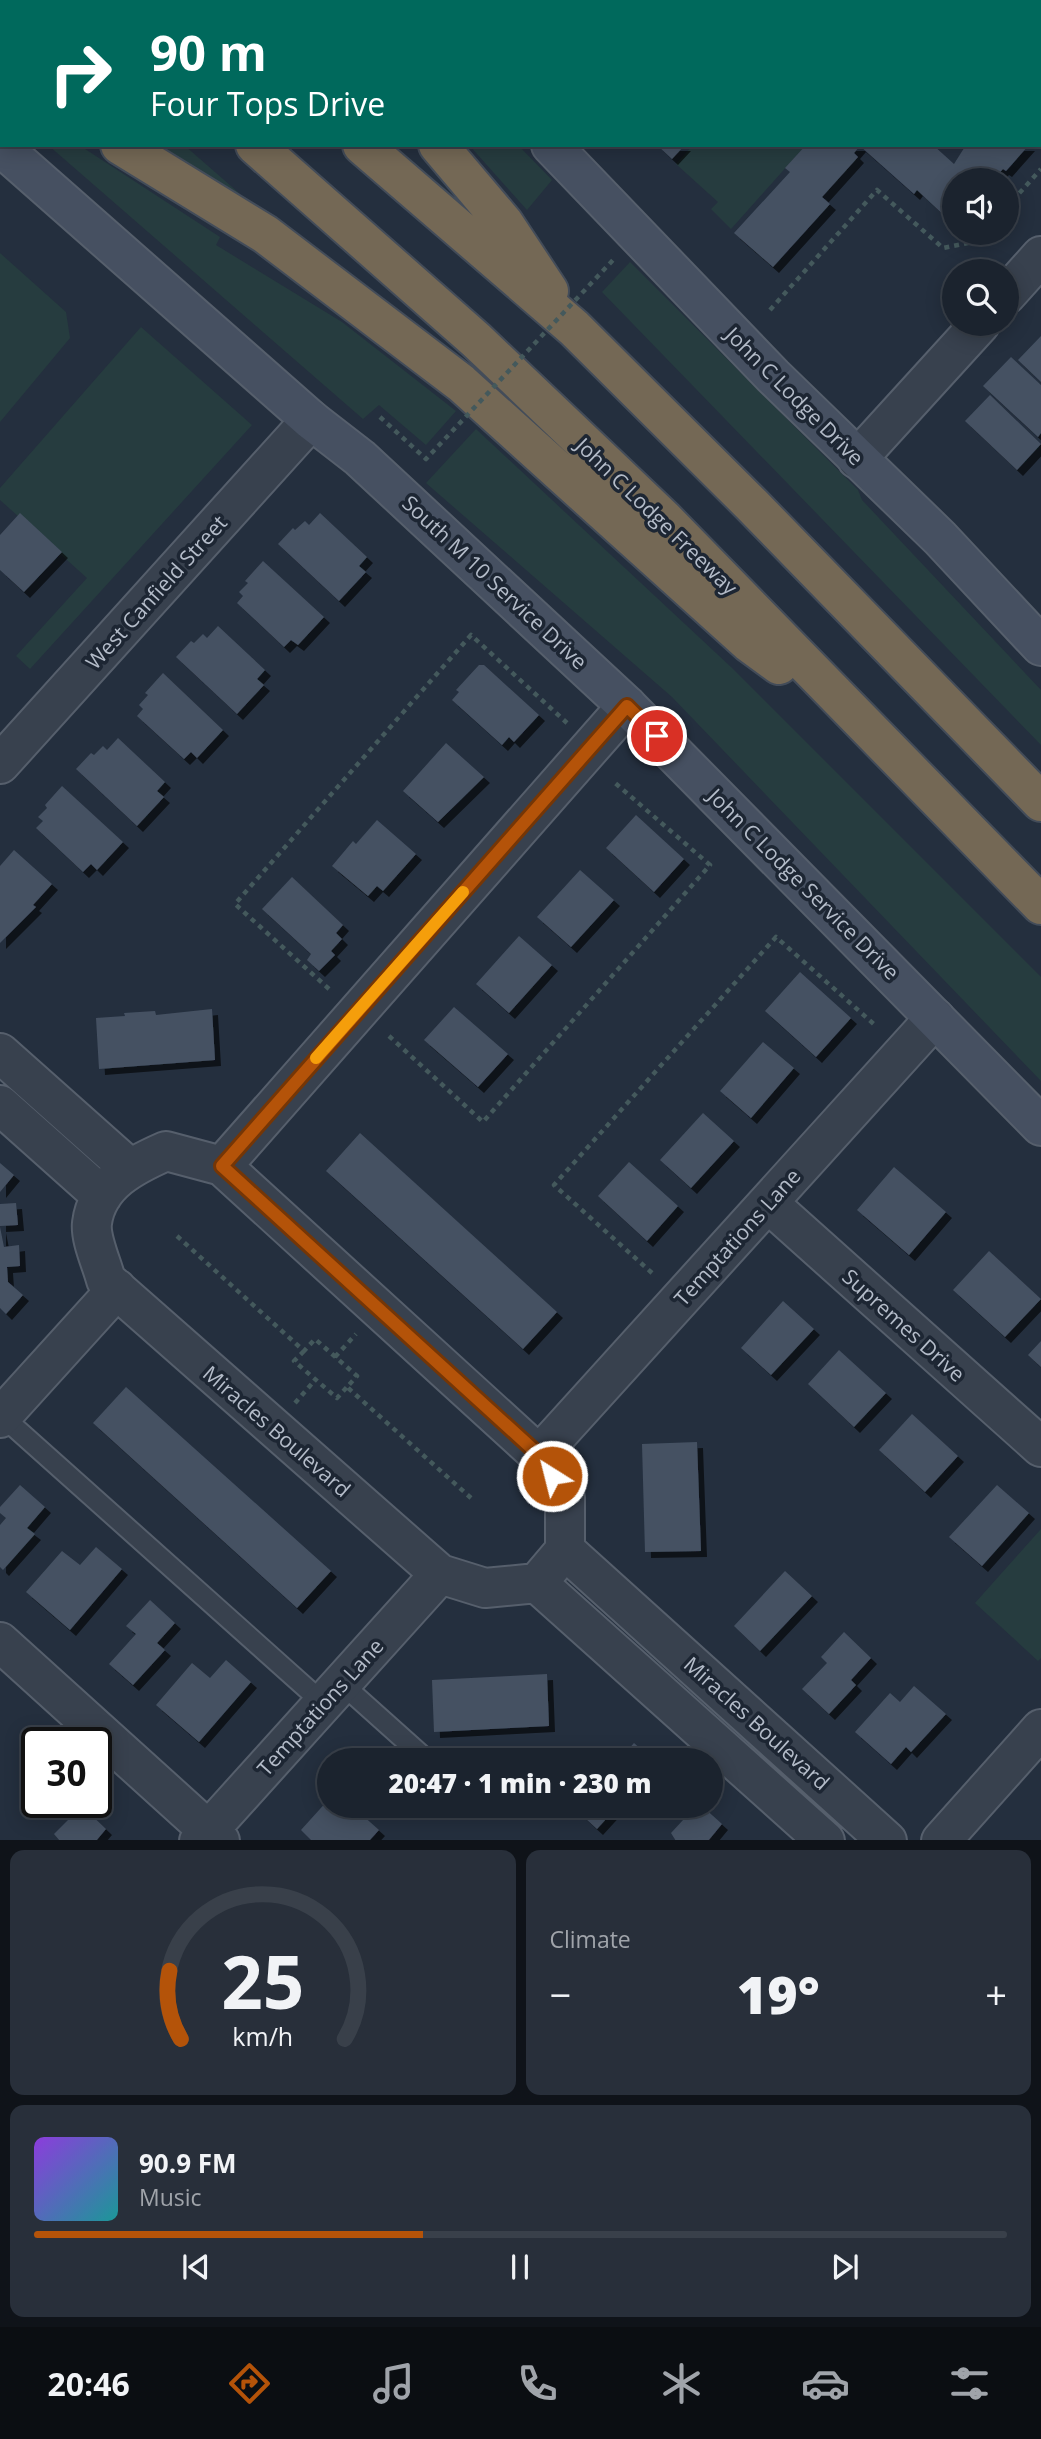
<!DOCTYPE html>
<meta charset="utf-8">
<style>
:root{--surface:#1b232e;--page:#282f3a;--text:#f1f3f6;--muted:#a0a4aa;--line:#39404a;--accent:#b45309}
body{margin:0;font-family:"Open Sans",sans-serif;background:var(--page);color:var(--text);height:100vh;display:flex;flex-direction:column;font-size:26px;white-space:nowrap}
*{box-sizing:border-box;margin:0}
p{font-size:23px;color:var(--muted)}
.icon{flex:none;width:38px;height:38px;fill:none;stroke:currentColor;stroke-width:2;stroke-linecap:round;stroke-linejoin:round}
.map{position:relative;height:1840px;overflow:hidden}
.drawer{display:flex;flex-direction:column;gap:10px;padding:10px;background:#0f1319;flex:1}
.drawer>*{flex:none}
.top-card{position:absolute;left:0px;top:0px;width:1041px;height:147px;box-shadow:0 4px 18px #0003,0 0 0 2px var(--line);background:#00695c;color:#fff;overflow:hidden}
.controls{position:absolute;left:942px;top:168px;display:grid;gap:14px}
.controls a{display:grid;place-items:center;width:77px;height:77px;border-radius:50%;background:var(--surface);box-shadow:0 4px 18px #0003,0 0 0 2px var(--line);font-size:35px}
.speed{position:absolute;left:21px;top:1727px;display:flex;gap:14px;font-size:35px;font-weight:700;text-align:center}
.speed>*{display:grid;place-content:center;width:91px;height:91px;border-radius:50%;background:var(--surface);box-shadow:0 4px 18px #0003,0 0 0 2px var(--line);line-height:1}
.speed .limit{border:4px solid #111;border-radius:10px;background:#fff;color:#111}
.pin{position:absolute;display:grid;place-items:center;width:60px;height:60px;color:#fff;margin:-30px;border:4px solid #fff;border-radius:50%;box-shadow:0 2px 7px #0007}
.me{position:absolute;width:77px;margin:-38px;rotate:324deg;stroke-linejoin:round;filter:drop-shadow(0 0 5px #0008)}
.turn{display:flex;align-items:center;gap:24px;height:147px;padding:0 35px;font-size:32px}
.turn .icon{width:91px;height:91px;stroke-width:2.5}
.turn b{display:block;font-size:49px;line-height:60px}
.big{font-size:52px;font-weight:800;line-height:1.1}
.drawer .tile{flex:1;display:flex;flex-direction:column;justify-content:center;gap:10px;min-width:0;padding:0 24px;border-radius:14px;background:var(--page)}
.drawer .dial{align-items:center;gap:0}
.dial svg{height:182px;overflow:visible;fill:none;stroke:var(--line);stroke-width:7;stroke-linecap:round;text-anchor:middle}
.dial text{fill:var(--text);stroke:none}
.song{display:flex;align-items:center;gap:21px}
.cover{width:84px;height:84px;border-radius:10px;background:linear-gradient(135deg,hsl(270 70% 55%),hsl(180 70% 35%))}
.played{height:7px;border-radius:4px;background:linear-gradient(90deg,var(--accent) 40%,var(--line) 40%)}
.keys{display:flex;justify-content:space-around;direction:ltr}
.heat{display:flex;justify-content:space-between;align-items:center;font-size:38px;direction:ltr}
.drawer .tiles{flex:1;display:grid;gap:10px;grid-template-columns:1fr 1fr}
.tile:last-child{grid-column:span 2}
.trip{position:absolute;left:317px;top:1748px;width:406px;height:70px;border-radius:35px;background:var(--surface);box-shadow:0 4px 18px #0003,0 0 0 2px var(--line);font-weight:800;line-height:70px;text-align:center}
.tab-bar{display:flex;height:112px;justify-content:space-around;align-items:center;background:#0b0e12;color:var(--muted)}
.tab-bar .icon{width:49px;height:49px}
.tab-bar .active{color:var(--accent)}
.tab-bar b{font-size:32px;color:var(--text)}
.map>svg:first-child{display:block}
.green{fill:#263c3f}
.building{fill:#455162;filter:url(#shadow)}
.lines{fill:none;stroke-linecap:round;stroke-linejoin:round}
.service-casing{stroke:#565f6c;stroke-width:23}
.minor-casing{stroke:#565f6c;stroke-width:42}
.secondary-casing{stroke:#565f6c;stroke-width:42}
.motorway-casing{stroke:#434c59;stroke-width:42}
.path{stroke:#44595c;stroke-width:4.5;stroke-dasharray:5 5;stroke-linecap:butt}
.service{stroke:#38414e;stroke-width:19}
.minor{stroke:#38414e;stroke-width:38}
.secondary{stroke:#465061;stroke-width:38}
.motorway{stroke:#746855;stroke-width:38}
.path-bridge{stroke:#44595c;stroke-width:4.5;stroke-dasharray:5 5;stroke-linecap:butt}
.route-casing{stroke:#753606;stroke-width:18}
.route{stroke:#b45309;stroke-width:12}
.slow{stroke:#f59e0b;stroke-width:12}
.labels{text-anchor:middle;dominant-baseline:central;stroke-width:7;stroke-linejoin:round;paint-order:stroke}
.street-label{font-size:21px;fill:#b4bcc9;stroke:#1d2633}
</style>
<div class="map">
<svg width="1041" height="1841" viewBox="0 0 1041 1841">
<defs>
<filter id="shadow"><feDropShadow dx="6" dy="6" stdDeviation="0" flood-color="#0009"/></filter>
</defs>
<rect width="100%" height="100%" fill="#242f3e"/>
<path class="green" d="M48,145H79L220,237L216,245L342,322L456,411L426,445L379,405L363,419Z
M146,145H184L239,193L231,202Z
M469,145H518L552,180L527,210Z
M693,145H806L731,229L711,209L718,202L676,164Z
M0,253L66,312L70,338L0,422Z
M630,262L858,490L862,500L1041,690V745L602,292Z
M141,327L252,425L30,669L16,656L87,578L0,500V488Z
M476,429L731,667L1041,977V1081L672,697L426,483Z
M1041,1529V1658L1038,1661L975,1603Z"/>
<path class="building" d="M657,145H685L672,159Z
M806,145H933L954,164L966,145H1029L1006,171L1003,169L993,180H954V217L950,221L917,190L914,194L860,146L854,153L858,157L822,197L830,204L773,267L734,233L790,172L785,168Z
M1041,336V382L1018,360Z
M1011,357L1041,385V433L1038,437L983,386Z
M990,395L1041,444L1017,470L965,421Z
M20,513L62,552L24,592L0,570V535Z
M320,513L367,557L359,566L366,572L339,601L278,544L293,528L295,530L305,521L309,525Z
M263,561L324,617L298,645L291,640L284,647L237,603L243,596L239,592L248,583L245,581Z
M218,626L265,670L257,679L264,685L237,714L176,657L191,641L194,643L203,634L207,638Z
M479,665H484L539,715L514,742L509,737L502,745L452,700L459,692L456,690Z
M163,673L223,730L197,758L191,752L184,759L137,716L143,709L139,705L148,695L145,693Z
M118,738L165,782L157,791L164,797L137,826L76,769L91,753L94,755L103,746L107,750Z
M446,743L484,777L438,822L403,791Z
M62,786L123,842L97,870L91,864L83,872L36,828L43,821L38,817L47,808L45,805Z
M636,815L684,859L654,892L606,848Z
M377,820L416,854L383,891L377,886L368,896L332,866L353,841L356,844Z
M14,850L52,884L33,905L36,907L0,943V866Z
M580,870L614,900L571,947L537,917Z
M292,877L343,925L336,933L342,939L331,951L335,955L319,971L307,960L311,954L262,909Z
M519,936L552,965L509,1013L476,984Z
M800,972L851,1018L816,1057L765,1011Z
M454,1007L508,1054L478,1087L424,1040Z
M212,1009L215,1060L99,1069L96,1018L125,1016L124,1013L155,1011L156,1015Z
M763,1042L794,1068L751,1118L720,1091Z
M703,1113L734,1141L691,1188L660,1160Z
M360,1133L557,1312L523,1349L326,1171Z
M629,1162L678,1206L647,1241L598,1196Z
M0,1163L14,1175L0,1192Z
M894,1167L946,1212L909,1255L857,1210Z
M16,1203L18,1225L0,1226V1204Z
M0,1227L4,1247L19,1245L20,1266L7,1267L8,1282L23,1295L6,1314L0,1308Z
M989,1251L1041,1299L1005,1337L953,1290Z
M783,1301L814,1329L771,1375L741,1348Z
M1041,1341V1367L1028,1355Z
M839,1350L886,1393L854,1427L808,1384Z
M126,1387L331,1571L297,1608L93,1423Z
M912,1414L958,1456L925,1492L879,1450Z
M697,1442L701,1551L645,1552L642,1444Z
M20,1485L45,1507L27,1528L35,1534L3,1570L0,1567V1525L6,1518L0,1513V1507Z
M997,1485L1029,1513L982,1566L949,1537Z
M96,1547L122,1569L70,1630L26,1592L62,1551L80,1565Z
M785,1571L812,1596L760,1651L734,1626Z
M150,1600L175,1623L157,1643L165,1650L133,1685L109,1664L136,1634L126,1626Z
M844,1632L871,1658L851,1680L856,1685L829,1714L802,1689L827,1663L821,1657Z
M226,1660L251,1682L199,1742L156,1705L192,1663L210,1678Z
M547,1674L549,1726L434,1732L432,1680Z
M914,1686L946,1714L911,1752L906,1747L891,1764L855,1732L890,1693L900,1702Z
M634,1743L653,1760H619Z
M329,1799V1806H368L361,1814L379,1830L369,1841H312L301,1830Z
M82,1806L106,1829L96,1841H60L54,1834Z
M577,1806H618L597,1829L575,1809Z
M696,1806H702L722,1824L708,1841H676L671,1833Z"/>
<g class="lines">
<defs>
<path id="service" d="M2,1416L323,1703
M341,1683L427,1760"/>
<path id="minor" d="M1006,295L1041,256
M857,459L980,324
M0,764L311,420
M0,1053L128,1167
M0,1105L102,1196
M166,1151L222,1166L539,1455L565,1497V1550L537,1583L485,1588L440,1574L106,1280C102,1264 90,1239 92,1223C97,1183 134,1165 166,1151Z
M222,1166L627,706
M768,1203L1041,1447
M0,1418L117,1289
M539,1455L935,1018
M565,1550L887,1841
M537,1583L825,1841
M0,1642L220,1841
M199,1841L440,1574
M941,1841L1041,1729"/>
<path id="secondary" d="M411,0L413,2
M551,145L773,376L940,538L1041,646
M0,146L311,420L360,458L627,706L1041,1126"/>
<path id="motorway" d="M92,0L94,2
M198,0L200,2
M315,0L317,2
M0,71L2,72
M120,145L265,234L461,383L749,643L779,665
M255,145L476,340L664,519L1041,905
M362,145L574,328L752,505L1041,802
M438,145L504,223L549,291"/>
</defs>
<use href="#service" class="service-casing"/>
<use href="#minor" class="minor-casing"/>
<use href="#secondary" class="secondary-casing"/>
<use href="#motorway" class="motorway-casing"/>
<path class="path" d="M572,2L573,0
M1007,2L1008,0
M1040,30L1041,31
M1006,208L1041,169
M770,310L877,190L943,248L977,241L984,233
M329,989L235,904L471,635L567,723
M389,1036L483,1122L710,865L614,782
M177,1236L304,1351L315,1339L357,1376L347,1387L471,1498
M652,1273L554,1185L776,937L876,1026
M304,1351L294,1361L337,1398L347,1387
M335,1357L356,1334
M295,1403L315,1380"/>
<use href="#service" class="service"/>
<use href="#minor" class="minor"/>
<use href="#secondary" class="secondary"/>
<use href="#motorway" class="motorway"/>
<path class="path-bridge" d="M380,417L426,459L614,259"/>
</g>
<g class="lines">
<defs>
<path id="route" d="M552,1476L539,1455L222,1166L627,706L657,736"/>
</defs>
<use href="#route" class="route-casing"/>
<use href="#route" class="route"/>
<path class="slow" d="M316,1058L463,892"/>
</g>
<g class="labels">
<g class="street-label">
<text transform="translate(795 396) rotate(45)">John C Lodge Drive</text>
<text transform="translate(657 516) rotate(44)">John C Lodge Freeway</text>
<text transform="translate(495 582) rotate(43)">South M 10 Service Drive</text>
<text transform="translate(156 592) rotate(-48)">West Canfield Street</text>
<text transform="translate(804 884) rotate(45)">John C Lodge Service Drive</text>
<text transform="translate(737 1237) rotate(-48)">Temptations Lane</text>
<text transform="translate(904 1325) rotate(42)">Supremes Drive</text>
<text transform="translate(277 1431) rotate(41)">Miracles Boulevard</text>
<text transform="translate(320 1707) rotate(-48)">Temptations Lane</text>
<text transform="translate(757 1723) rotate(42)">Miracles Boulevard</text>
</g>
</g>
</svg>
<div class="controls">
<a><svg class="icon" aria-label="sound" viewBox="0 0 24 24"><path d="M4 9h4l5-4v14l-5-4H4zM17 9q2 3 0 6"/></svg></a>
<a><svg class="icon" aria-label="search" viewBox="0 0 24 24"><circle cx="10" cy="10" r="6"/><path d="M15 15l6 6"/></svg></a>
</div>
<div class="speed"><div class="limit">30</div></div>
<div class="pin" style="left:657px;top:736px;background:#d93025"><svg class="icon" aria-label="arrive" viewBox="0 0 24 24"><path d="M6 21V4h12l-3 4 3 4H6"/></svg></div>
<svg class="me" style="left:552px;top:1476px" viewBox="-20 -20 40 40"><circle r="17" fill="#b45309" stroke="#fff" stroke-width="3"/><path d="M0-11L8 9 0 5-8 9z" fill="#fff"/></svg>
<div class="trip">20:47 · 1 min · 230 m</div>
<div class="top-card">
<div class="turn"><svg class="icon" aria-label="right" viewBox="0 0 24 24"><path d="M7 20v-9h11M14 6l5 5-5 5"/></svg><div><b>90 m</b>Four Tops Drive</div></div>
</div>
</div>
<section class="drawer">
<div class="tiles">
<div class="tile dial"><svg viewBox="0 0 100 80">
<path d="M14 69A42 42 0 1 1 86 69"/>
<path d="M14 69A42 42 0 0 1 9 39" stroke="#b45309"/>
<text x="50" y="56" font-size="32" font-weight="700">25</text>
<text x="50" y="72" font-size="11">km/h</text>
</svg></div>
<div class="tile"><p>Climate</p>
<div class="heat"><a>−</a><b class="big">19°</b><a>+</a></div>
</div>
<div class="tile">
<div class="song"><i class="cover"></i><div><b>90.9 FM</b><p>Music</p></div></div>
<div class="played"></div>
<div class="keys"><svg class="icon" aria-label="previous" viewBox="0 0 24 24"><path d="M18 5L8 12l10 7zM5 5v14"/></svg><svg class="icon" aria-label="pause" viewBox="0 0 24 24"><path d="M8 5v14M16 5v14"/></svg><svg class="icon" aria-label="next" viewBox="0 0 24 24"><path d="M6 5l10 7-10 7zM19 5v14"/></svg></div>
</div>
</div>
</section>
<nav class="tab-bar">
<b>20:46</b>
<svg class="icon active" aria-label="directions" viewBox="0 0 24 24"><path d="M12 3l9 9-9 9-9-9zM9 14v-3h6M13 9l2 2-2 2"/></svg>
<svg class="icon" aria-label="music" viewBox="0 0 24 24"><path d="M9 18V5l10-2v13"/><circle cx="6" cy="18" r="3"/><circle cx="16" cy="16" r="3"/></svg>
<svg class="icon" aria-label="phone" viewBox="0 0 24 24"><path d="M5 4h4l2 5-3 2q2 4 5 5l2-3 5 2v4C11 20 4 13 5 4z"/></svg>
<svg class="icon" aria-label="climate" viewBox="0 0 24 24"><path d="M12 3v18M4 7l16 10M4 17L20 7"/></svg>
<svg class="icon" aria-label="car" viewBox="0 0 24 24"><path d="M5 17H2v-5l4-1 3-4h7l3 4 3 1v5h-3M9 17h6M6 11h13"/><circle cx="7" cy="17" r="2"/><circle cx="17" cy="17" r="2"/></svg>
<svg class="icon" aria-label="filters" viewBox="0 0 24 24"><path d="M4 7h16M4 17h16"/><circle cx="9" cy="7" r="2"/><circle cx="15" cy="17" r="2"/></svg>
</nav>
